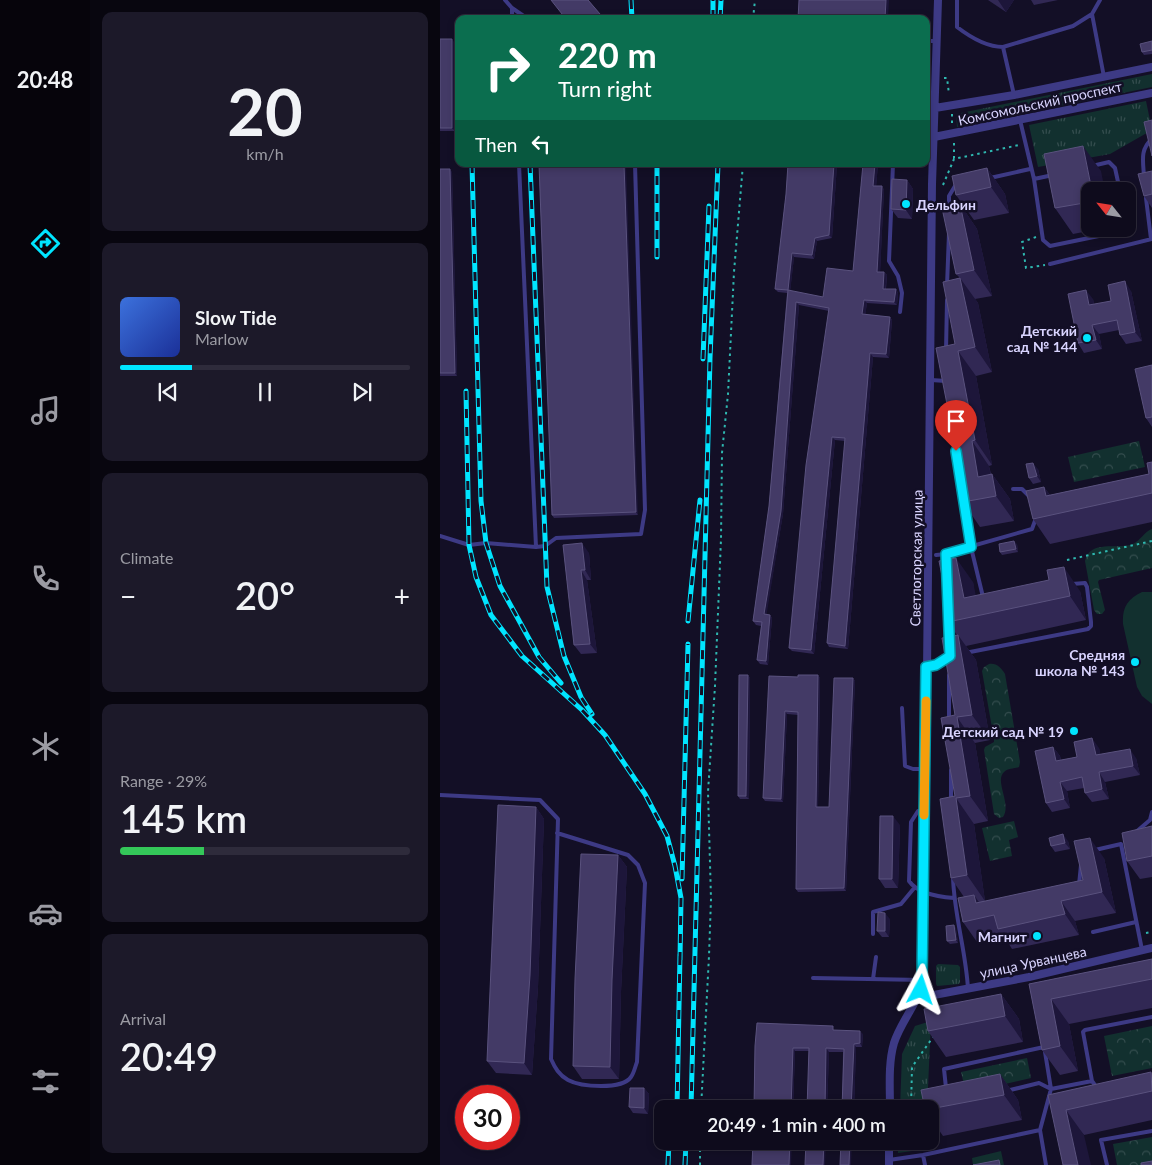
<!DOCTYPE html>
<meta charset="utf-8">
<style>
:root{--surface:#0e0b1c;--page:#1c1929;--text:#f1f3f6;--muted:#9b9ba3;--line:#2e2b3b;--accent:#00e5ff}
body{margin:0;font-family:Lato,sans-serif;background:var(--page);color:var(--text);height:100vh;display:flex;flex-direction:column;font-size:19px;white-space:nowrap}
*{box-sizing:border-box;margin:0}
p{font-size:16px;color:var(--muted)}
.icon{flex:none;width:28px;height:28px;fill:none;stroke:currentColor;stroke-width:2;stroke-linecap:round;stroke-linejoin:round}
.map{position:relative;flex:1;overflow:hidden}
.drawer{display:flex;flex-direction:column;gap:12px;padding:12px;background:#08060f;width:350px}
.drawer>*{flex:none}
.banner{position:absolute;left:15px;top:15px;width:475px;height:152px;border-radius:10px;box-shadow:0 2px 8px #0003,0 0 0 1px var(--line);background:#0b6e4f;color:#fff;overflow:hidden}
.needle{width:32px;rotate:300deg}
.buttons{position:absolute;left:641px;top:182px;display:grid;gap:10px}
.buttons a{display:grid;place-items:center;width:55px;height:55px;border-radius:10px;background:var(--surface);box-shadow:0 2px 8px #0003,0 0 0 1px var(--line);font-size:25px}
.speed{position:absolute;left:15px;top:1085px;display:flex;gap:10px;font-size:25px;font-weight:700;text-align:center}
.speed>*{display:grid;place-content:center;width:65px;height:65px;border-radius:50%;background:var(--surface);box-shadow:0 2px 8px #0003,0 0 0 1px var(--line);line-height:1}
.speed .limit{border:8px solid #d22;background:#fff;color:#111}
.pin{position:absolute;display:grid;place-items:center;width:42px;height:42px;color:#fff;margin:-51px -21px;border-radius:50% 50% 50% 0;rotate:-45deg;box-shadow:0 0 5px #0007}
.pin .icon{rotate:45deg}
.me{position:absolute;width:55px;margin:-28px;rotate:5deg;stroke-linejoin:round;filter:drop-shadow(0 0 4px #0008)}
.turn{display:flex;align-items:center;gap:18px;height:105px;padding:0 20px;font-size:22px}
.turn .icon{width:65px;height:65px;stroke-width:2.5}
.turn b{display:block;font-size:35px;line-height:42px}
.then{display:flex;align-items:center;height:48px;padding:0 20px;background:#0003;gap:10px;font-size:19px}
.big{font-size:38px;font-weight:600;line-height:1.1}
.drawer .widget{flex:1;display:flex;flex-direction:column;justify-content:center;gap:8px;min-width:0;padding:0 18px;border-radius:10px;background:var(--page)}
.drawer .dial{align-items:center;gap:0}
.dial b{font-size:65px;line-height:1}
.song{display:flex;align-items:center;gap:15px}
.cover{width:60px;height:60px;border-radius:8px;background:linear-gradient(135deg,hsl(220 70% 55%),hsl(230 70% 35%))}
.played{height:5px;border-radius:2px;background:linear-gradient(90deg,var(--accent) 25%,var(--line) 25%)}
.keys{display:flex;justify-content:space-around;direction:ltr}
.heat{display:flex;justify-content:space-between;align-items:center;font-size:28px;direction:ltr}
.charge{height:8px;border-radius:4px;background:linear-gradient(90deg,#34c759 29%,var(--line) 0)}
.trip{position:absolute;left:214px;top:1100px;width:285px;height:50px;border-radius:10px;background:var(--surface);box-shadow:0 2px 8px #0003,0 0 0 1px var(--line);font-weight:600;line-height:50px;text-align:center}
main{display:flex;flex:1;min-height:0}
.tabs{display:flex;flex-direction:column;width:90px;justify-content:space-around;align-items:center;background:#06040b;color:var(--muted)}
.tabs .icon{width:35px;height:35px}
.tabs .active{color:var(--accent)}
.tabs b{font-size:22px;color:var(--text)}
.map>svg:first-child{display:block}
.grass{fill:url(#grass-tufts)}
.forest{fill:url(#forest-crowns)}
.pitch{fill:#12302f}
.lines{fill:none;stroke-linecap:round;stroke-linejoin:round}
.path{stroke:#2fb8b0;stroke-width:2;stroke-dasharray:2.5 4;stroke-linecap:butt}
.lane{stroke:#3d3a85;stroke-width:4}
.street{stroke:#3d3a85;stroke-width:8}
.rail-casing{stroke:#00e5ff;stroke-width:5}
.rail{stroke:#130f26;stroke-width:3;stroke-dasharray:9;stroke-linecap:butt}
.wall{fill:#312854}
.shaded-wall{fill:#1d163a}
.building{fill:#433a66;stroke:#5a527e}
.route-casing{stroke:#0095a6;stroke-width:12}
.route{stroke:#00e5ff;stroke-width:9}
.slow{stroke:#f59e0b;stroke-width:9}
.poi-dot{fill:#00e5ff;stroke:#130f26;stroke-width:2}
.labels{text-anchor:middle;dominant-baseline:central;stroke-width:5;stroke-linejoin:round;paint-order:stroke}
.street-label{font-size:14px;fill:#d9d4ff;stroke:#130f26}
.poi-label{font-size:14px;font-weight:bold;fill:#d9d4ff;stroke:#130f26;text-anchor:end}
</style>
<main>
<nav class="tabs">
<b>20:48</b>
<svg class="icon active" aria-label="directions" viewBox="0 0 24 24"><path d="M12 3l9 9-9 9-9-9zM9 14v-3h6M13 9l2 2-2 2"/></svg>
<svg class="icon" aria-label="music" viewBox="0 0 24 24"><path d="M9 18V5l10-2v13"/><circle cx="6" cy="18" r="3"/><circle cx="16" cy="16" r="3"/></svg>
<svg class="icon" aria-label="phone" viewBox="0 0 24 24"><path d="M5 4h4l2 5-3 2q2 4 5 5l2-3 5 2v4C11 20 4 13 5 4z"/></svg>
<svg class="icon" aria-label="climate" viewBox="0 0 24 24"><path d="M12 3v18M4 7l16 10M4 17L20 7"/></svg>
<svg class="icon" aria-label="car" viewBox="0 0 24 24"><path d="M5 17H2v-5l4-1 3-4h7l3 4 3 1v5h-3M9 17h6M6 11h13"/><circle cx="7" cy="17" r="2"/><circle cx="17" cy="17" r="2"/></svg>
<svg class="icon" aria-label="filters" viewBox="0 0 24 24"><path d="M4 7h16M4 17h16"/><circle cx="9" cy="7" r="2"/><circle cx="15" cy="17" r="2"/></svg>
</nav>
<section class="drawer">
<div class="widget dial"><b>20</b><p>km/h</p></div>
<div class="widget">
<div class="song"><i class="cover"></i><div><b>Slow Tide</b><p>Marlow</p></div></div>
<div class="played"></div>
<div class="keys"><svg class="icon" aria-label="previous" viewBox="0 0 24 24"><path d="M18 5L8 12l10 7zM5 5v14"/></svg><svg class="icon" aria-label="pause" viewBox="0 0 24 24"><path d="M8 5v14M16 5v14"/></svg><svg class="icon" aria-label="next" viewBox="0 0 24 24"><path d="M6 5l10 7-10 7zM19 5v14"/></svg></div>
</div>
<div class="widget"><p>Climate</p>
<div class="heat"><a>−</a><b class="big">20°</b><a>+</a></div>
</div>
<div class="widget"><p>Range · 29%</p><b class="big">145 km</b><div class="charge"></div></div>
<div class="widget"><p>Arrival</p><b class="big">20:49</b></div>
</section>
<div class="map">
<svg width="712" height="1165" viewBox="0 0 712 1165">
<defs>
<pattern id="grass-tufts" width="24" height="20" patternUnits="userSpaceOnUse" patternTransform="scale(1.25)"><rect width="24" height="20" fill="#12302f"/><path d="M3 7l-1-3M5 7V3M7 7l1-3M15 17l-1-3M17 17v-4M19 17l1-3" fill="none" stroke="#344d4e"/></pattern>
<pattern id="forest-crowns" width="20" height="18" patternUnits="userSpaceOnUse" patternTransform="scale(1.25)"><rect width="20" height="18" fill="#12302f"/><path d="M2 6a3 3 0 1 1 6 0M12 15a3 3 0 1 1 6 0" fill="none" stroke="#344d4e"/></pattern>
</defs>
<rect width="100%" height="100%" fill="#130f26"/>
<path class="grass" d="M712,74V87L517,127L516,114Z
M706,101L712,130L670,154L598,167L589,125Z
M498,964L518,965L520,967V982L519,984L497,986L496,984V966Z
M491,1021L487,1109H460L462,1054L475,1026Z
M458,1141H486V1149L458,1153Z"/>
<path class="forest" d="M699,441L705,467L634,482L628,457Z
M712,529V568L659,580L658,582L665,610L662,614H657L654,610L645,561C650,539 677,550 693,544C701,540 704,532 712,529Z
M549,664C557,663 561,668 565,674L580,762L579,767C574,769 568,768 564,772C554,781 572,804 563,817L559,818L554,814L544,750L545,747L554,742V739L542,671L544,667Z
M574,821L578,837L569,840L572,856L550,861L542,828Z
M712,1026V1068L672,1076L664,1036Z
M587,1058L591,1078L526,1093L521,1072Z
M712,1137V1163L701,1165H677L673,1144Z"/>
<path class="pitch" d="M702,592H712V704L702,696L697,687L683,624C682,608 687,599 702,592Z
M561,1151L564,1165H533L532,1158Z"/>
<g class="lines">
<path class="path" d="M313,19L315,0
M504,78H507L509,94
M512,114V124
M514,143V159
M503,185L514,159L579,145
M596,237L582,242L586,268L605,265
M627,560L712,541
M706,933L712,932
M261,1109L269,956L271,899L268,792L275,686L281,539L282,453L288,394L294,272L303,164
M471,1109L472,1067L493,1037
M470,1151V1141
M260,1165V1141"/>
<path class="lane" d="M65,0L72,8L88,19
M517,0V27C530,37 546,47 563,47L633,26L652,14L660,0
M72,8V19
M652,14L664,77
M486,41H496
M563,47L574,95
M580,120L594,179L603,240L610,246L683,231L684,229
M79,164L96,547
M453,164L449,261L458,276L462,293L460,312
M652,166L669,162L675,168L680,191
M704,176C703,161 700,149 712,139
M550,178L590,169
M594,179L613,175
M706,198L711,239
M509,211V196L515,186L519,185
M610,264L712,239
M507,286L509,233
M506,351L507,300
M491,380L506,381
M573,489H582L590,497
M524,501L529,539L543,597
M0,536L29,545L46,543L96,547L105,546L116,538L201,534L205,510L195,164
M504,554L592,529L596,518
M496,555L506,554V563
M508,620L509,640
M525,653L648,629L651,626V622L647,587L645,583L632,584
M486,667L496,665L509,656
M509,675V720
M462,708L465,766L473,769H486
M511,770V800
M0,795L100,800L118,819L111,1059C115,1068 119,1075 128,1080C141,1087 182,1090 191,1077C194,1073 195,1067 197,1062L205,883L198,865L188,855L117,833
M484,811H478L471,822L469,881C478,894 499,897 514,898
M696,832L710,820L712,812
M655,850L681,844L702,950
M513,877C514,915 526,951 528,989
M639,885L641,865
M653,932L696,922
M433,934V912L461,904L475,887
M373,978L483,980
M433,979L436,957
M605,1052L611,1089L652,1081L657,1088
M652,1081L643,1032L645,1030L712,1017
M506,1088L504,1069L604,1047
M566,1091L599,1083L611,1089L600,1130L606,1165
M483,1155L485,1165
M449,1160L483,1155L600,1130
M667,1165L661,1140L712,1131"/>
<path class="street" d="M495,108L574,95L712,67
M494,137L712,93
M478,998L589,977L712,948
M450,1109C450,1087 448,1064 454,1043C461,1021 478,1004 483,980L484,811L486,769L492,184L498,0
M449,1165V1141"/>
<defs>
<path id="rail" d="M191,0L192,19
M273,19V0
M280,19L281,0
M32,164L41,501L46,543L60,586L99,657L121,683
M90,164L107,587L124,656L141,697L152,714
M217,257V164
M263,359L269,206
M26,391L29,545L36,577L51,615L82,656L142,710L165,735L205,794L227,836L235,866L241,898L240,960
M248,621L260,500
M242,879L248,644
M237,1109L240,954
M251,1109L270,358L278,164
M228,1165L229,1141
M245,1165L246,1141"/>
</defs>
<use href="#rail" class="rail-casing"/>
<use href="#rail" class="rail"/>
</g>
<path class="wall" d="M148,0L162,17L160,19H126Z
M548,0H574L566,12Z
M591,0H618L594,5Z
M0,39L14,42L15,131H0Z
M712,41V54L704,55L702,52Z
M99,164L198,515L114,518L112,515Z
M348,164H397L392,238L377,241L374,259L354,257L350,291L383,297L413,271L423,164H438L436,186H442L444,190L440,272H444L447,275L446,289H456L458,293L457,305L427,303L425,315L450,317L452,320L449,358L433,357L408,649L389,647L387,643L405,441L395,440L374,654L352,651L349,648L389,311L359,305L343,514L326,614L330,615L332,618L328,665L320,664L317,660L321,626L316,625L313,621L329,506L347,293L338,292L335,289L346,194Z
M547,168L565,194L569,213L534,220L516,195Z
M0,169L12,172L17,376H0Z
M661,171L650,191V229H659L633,234L615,208Z
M712,171V208L704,196Z
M467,180L473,189L472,219L458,218L451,209Z
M520,204L537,229L552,296L535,299L538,303L552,372L536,376L552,465L549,466L551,474H552L570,499L574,521L540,527L523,502L515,344L520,278L516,274Z
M691,291L702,341L686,344L680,335L679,330L659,334L662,349L644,353L638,343L653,299L654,305L671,301Z
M712,365V427L706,418Z
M712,462V522L610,544L593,519L604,487L610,495L709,474Z
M598,469L601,482L593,484L589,478Z
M577,544L578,552L562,555L560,552Z
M123,545L149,553L151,580H147L157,653L141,654L134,645Z
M533,582L535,596L640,591L646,620L526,646L536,660L550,740L535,743L548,821L534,824L545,901L643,880L664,858L676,913L635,921L639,935L572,949L564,936L537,942L523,922L524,897L511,878L515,796L517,635L508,622V606Z
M308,675L310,678L309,799H300L298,796Z
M378,675L380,678L378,807H389L413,678L415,681L406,891L358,892L356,889L358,715L347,714L343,802L325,801L323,798L329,676L358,677Z
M613,747L620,756L621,760L637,757L659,748L660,754L696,758L700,775L665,782L669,799L652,802L645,793L644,788L627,791L630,808L612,812L606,803Z
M96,807L104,819L98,987L92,1075L56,1073L47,1061Z
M460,825L458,888H445L439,879Z
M712,826V877L700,879L687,861Z
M628,841L630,849L615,852L611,846Z
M178,855L187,867L181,992L179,1079H142L133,1066Z
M450,919L449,937H442L437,931Z
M514,925L516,929L518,943L510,944L507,941Z
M712,959V1008L629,1024L638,1071L620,1075L602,1050L589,984Z
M561,994L579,1019L583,1042L506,1057L488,1031Z
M395,1030L423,1034L422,1047H416L414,1109H402L403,1052H389L387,1109H367L369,1051H355L353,1109H314L315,1046Z
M712,1073V1120L644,1135L608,1095Z
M560,1074L578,1100L582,1120L503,1136L490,1117V1109Z
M204,1088L209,1094L208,1114L193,1113L189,1107Z"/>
<path class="shaded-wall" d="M446,0H449L448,19H445Z
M558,0H574L566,12Z
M12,39L14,42L15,131L12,128Z
M643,146L661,171L665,191H652Z
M184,164H186L198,515L196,512Z
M394,164H397L392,238L389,235Z
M435,164H438L436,189L433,186Z
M547,168L565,194L569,213L551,187Z
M10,169L12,172L17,376L15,373Z
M467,180L473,189L472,219L466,210Z
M442,186L444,190L440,275L437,272Z
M520,204L537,229L552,296L534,270Z
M375,238L377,241L374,259L372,255Z
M352,253L354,257L350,294L348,290Z
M444,272L447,275L445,292L443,289Z
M520,278L538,303L552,372L535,347Z
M685,281L691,291L702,341L695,332Z
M456,289L458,293L457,305L454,302Z
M646,290L653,299L656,315L649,305Z
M424,300L427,303L425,318L422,314Z
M356,302L359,305L343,514L326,618L324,614Z
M450,317L452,320L449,358L446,354Z
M652,325L659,334L662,349L656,340Z
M518,351L536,376L552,465L535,440Z
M430,353L433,357L408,649L405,646Z
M392,437L395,440L374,654L371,650Z
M532,441L549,466L555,496L538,477Z
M593,463L598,469L601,482L597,476Z
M552,474L570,499L574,521L556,496Z
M604,487L622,512L606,496Z
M574,541L577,544L578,552L576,549Z
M142,543L149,553L151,580L145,570Z
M516,558L533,582L540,615L524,598Z
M624,567L640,591L646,620L630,596Z
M141,570L147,580L157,653L150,644Z
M330,615L332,618L328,665L326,661Z
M518,635L536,660L550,740L532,715Z
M308,675L310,678L309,799L306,796Z
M378,675L380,678L378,810L376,807Z
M413,678L415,681L406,891L404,888Z
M345,711L347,714L343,802L341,799Z
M517,717L535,743L548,821L530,796Z
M652,738L659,748L662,765L656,755Z
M613,747L620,756L623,771L616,761Z
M690,749L696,758L700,775L693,766Z
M659,772L665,782L669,799L662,789Z
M620,782L627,791L630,808L624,799Z
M516,798L534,824L545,901L527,875Z
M96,807L104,819L98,987L92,1075L84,1063Z
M453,816L460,825L458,888L452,879Z
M623,834L628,841L630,849L625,843Z
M650,838L664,858L676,913L662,892Z
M178,855L187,867L181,992L179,1079L170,1067L172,980Z
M534,895L548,915L536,903Z
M621,901L635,921L639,935L625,914Z
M445,913L450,919L449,937L445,931Z
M514,925L516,929L518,943L516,940Z
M561,994L579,1019L583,1042L565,1016Z
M611,999L629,1024L638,1071L620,1046Z
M420,1031L423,1034L422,1047L420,1043Z
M414,1044L416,1047L414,1109H411Z
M353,1048L355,1051L353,1109H351Z
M386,1048L389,1052L387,1109H385Z
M560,1074L578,1100L582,1120L564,1095Z
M204,1088L209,1094L208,1114L204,1108Z
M626,1110L644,1135L651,1165H638Z
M350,1141H352L351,1165H349Z
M384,1141H386L385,1165H383Z
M410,1141H412L411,1165H409Z"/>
<path class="building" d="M111,0H148L160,14L154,19H126Z
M359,0H446L445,19H358Z
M0,39H12V128H0Z
M712,41V50L702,52L700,44Z
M712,120V156L704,122Z
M643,146L652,191H650V202L615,208L604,154Z
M99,164H184L196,512L112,515Z
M348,164H394L389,235L375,238L372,255L352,253L348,290L335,289L346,194Z
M423,164H435L433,186H442L437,272H444L443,289H456L454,302L424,300L422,314L450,317L446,354L430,353L405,646L387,643L405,438L392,437L371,650L349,648L366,465L389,308L356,302L341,511L324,614L330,615L326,661L317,660L322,622L313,621L329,506L348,290L383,297L387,268L413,271Z
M547,168L551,187L516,195L512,176Z
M0,169H10L15,373H0Z
M712,171V194L704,196L698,174Z
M452,179L467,180L466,210L451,209Z
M520,204L534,270L516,274L502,208Z
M520,278L535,347L518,351L535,440L532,441L538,477L552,474L556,496L523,502L511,440H514L496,348L515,344L503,282Z
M685,281L695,332L680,335L677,320L652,325L656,340L638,343L628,294L646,290L649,305L671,301L668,285Z
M712,365V417L706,418L695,369Z
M712,462V493L593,519L586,491L604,487L606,496L709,474L707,463Z
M593,463L597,476L589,478L586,464Z
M574,541L576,549L560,552L559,544Z
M142,543L145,570H141L150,644L134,645L123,545Z
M516,558L524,598L609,580L607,570L624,567L630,596L508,622L504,606H508L499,561Z
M518,635L532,715L517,717L530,796L516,798L527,875L511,878L500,799L515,796L501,718L515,715L502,638Z
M299,675H308L306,796H298Z
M358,675H378L376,807H389L394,678H413L404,888L356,889L358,712L345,711L341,799L323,798L329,676L358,677Z
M652,738L656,755L690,749L693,766L659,772L662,789L645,793L642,777L620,782L624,799L606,803L595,751L613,747L616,761L637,757L634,742Z
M58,805L96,807L90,975L84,1063L47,1061Z
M440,816H453L452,879H439Z
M712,826V856L687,861L682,833Z
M623,834L625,843L611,846L609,838Z
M650,838L662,892L621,901L625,914L558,929L554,915L523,922L518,898L534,895L536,903L643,880L634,841Z
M141,854L178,855L172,980L170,1067L133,1066L135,979Z
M438,912L445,913V931H437Z
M514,925L516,940L507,941L506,926Z
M712,959V979L611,999L620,1046L602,1050L589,984Z
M561,994L565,1016L488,1031L484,1009Z
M317,1023L393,1026V1030L420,1031V1043L414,1044L411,1109H402L404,1049L386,1048L385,1109H367L369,1048H353L351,1109H314L315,1046Z
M711,1072L712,1091L626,1110L638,1165H623L608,1095Z
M560,1074L564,1095L490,1109H485L481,1090Z
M190,1088H204V1108L189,1107Z
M313,1141H350L349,1165H312Z
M366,1141H384L383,1165H365Z
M401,1141H410L409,1165H400Z
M559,1160L560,1165H533Z
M712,1161V1165H701V1163Z"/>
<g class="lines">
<defs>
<path id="route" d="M481,990L482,980L486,667L496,665L510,656L506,554L531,547L516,451"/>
</defs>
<use href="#route" class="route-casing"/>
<use href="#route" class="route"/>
<path class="slow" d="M484,815L486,701"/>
</g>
<g class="poi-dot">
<circle cx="466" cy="204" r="5"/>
<circle cx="647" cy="338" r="5"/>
<circle cx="695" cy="662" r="5"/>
<circle cx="634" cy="731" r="5"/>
<circle cx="597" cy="936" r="5"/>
</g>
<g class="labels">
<g class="street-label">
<text transform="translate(600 103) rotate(-12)">Комсомольский проспект</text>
<text transform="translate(476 558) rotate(-89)">Светлогорская улица</text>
<text transform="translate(593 962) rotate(-12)">улица Урванцева</text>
</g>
<g class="poi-label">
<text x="476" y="204" text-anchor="start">Дельфин</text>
<text x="637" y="330">Детский<tspan x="637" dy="16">сад № 144</tspan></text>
<text x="685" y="654">Средняя<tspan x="685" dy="16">школа № 143</tspan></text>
<text x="624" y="731">Детский сад № 19</text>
<text x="587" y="936">Магнит</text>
</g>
</g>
</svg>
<div class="buttons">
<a><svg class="needle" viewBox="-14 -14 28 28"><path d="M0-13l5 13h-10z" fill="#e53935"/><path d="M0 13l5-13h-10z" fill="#9b9ba3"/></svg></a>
</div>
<div class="speed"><div class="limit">30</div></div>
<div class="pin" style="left:516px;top:451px;background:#d93025"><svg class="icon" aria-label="arrive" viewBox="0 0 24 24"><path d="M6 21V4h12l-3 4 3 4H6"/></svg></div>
<svg class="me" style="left:481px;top:990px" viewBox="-20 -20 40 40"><path d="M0-17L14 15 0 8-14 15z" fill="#00e5ff" stroke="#fff" stroke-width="4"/></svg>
<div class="trip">20:49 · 1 min · 400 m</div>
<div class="banner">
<div class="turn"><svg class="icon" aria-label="right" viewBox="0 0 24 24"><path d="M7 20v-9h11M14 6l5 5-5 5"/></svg><div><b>220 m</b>Turn right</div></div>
<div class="then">Then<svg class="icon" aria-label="left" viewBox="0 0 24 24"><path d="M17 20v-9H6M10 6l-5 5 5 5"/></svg></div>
</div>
</div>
</main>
